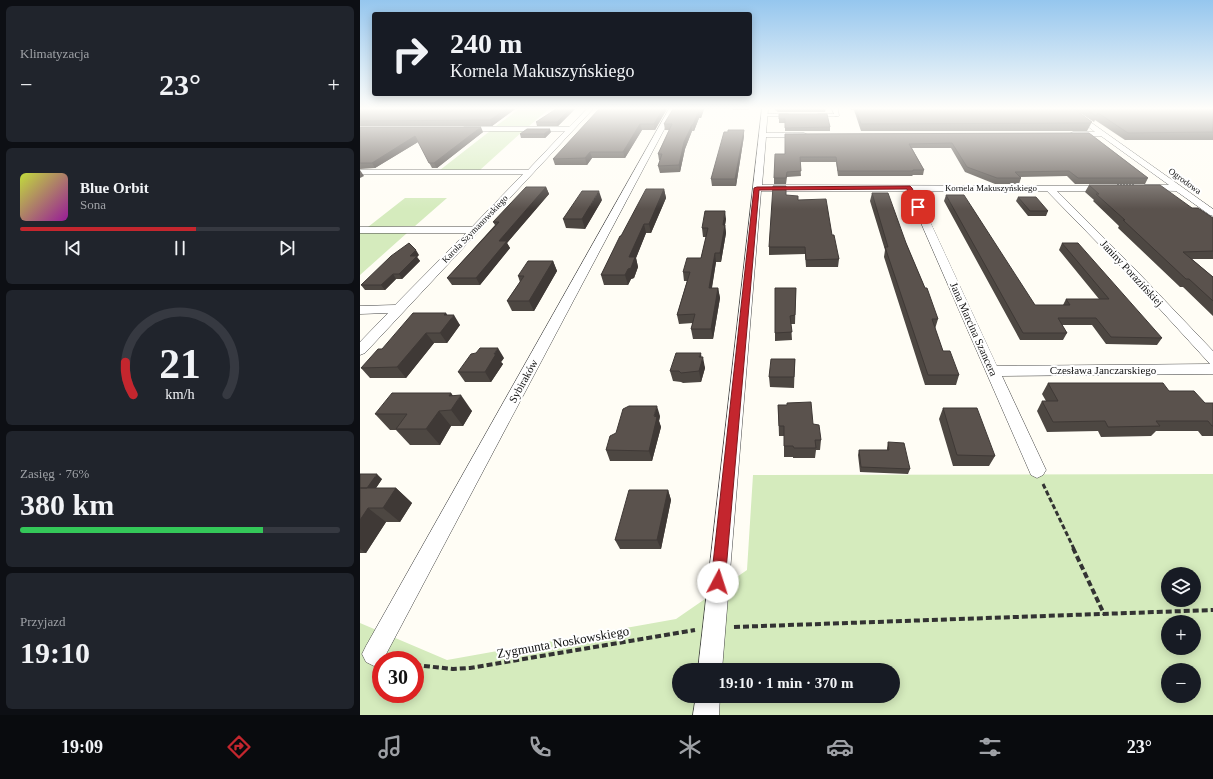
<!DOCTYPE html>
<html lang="pl">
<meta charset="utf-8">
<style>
:root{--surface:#171b24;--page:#20242c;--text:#f1f3f6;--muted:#9ea1a6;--line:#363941;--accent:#c4262e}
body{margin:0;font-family:"Times New Roman",serif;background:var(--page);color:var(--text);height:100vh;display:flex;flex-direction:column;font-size:15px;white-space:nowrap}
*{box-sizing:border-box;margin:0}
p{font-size:13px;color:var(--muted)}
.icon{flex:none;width:22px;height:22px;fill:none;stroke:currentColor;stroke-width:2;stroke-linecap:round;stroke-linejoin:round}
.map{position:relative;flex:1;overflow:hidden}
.panel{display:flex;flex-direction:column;gap:6px;padding:6px;background:#0d0f14;width:360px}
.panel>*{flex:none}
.banner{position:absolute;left:12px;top:12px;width:380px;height:84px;border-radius:4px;box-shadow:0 2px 10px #0003;background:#171b24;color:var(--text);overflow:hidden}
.buttons{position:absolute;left:801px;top:567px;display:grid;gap:8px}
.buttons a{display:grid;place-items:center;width:40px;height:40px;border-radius:50%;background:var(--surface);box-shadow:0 2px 10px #0003;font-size:20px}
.speed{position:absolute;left:12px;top:651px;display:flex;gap:8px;font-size:20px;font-weight:700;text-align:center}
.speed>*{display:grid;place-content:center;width:52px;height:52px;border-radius:50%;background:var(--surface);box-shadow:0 2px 10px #0003;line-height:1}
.speed .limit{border:6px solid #d22;background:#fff;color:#111}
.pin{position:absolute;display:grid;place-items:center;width:34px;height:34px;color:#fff;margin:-17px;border-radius:8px;box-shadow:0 2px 6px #0006}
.me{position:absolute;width:44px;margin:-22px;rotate:5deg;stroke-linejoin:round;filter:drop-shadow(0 0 3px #0008)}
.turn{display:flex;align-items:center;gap:14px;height:84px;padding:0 12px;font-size:18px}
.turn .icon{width:52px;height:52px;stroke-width:2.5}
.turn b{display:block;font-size:28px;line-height:34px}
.big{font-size:30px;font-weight:700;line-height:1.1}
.panel .card{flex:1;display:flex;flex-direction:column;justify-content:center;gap:6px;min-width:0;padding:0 14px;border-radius:6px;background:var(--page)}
.panel .dial{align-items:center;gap:0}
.dial svg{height:104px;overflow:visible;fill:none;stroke:var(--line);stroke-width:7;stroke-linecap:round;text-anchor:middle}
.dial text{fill:var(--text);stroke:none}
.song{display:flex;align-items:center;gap:12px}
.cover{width:48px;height:48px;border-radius:6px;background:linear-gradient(135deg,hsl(70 70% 55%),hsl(300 70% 35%))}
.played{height:4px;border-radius:2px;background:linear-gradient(90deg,var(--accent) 55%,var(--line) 55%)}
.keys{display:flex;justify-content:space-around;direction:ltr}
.heat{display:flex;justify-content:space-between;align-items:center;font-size:22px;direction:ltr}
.charge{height:6px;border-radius:3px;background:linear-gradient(90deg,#34c759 76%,var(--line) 0)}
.trip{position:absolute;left:312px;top:663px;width:228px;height:40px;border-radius:20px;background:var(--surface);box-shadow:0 2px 10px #0003;font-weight:700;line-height:40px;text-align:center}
.tab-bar{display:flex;height:64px;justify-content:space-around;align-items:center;background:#090b0e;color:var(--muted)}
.tab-bar .icon{width:28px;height:28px}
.tab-bar .selected{color:var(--accent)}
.tab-bar b{font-size:18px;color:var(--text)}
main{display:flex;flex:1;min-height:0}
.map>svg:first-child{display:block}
.green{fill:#d5ebbd;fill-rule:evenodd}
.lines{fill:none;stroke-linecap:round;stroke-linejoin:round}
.service-casing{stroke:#444;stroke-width:1}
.minor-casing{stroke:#444;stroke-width:1}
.path-far2{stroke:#333;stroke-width:1.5;stroke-dasharray:2 1;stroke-linecap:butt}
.path-far1{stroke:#333;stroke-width:3;stroke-dasharray:5 2.5;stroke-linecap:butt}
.path{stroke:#333;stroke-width:4;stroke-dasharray:6 3;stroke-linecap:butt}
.service{fill:#fff;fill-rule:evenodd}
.minor{fill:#fff;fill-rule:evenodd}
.wall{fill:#4d4742}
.shaded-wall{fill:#3f3936}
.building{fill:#5a524d;stroke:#3f3936}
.route{fill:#c4262e;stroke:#7f191e}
.labels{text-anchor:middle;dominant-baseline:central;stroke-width:4;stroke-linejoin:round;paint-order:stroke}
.far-street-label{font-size:9px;fill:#111;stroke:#fff}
.street-label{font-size:11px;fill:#111;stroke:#fff}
.near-street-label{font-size:13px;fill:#111;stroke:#fff}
</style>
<main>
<section class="panel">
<div class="card"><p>Klimatyzacja</p>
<div class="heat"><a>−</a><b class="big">23°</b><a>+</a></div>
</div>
<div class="card">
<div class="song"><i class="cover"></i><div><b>Blue Orbit</b><p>Sona</p></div></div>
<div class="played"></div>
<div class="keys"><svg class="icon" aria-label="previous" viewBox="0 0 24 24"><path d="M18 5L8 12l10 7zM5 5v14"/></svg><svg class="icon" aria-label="pause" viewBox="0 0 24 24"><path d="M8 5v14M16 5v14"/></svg><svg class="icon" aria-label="next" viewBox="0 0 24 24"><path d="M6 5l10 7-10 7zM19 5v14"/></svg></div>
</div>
<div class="card dial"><svg viewBox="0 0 100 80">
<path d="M14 69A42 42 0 1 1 86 69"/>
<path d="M14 69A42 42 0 0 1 8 44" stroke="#c4262e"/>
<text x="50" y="56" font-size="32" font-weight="700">21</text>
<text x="50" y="72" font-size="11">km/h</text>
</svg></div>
<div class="card"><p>Zasięg · 76%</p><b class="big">380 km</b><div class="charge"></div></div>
<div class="card"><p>Przyjazd</p><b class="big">19:10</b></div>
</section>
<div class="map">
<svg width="853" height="715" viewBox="0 0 853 715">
<rect width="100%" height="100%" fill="#fffdf5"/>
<path class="green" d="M159,109H189L169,126H136Z
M130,131H163L120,170H80Z
M45,198H87L55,226L8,227Z
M0,233H47L0,275Z
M853,474V715H0V623L87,660L316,619L387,570L393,475ZM808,574H834V600H808ZM808,622H834V648H808ZM21,660H55V694H21ZM319,670H533V696H319ZM808,670H834V696H808Z"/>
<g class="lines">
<defs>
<path id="service" d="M404,114H428L430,115L428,116H403Z
M458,114H477L479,115L477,116H457Z"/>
<path id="minor" d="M227,109H233L5,353L0,355V342L28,313L0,314V306L35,305L106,233H0V227H112L163,174H0V170H168L205,131H104L101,129L104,127H209Z
M309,109H315L23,660L14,666L6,662L2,654L6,646Z
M402,109H408L406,133H444L448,135L444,137H406L402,185L749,186L750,188L749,190L746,191H697L772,266L853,351V374L642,376L686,470L683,475L677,478L671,475L547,191H401L362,670H338ZM556,191H687L764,270L850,364L637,366Z
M472,109H478L479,116H475Z
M705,109H712L853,209V216L850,215L816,191L782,190L781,188L782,186L785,185H809L741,136H710L709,134L713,132H735Z
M336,696H360L359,715H333Z"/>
</defs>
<use href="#service" class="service-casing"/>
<use href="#minor" class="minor-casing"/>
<path class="path-far2" d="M757,185H774"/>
<path class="path-far1" d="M683,484L714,549"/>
<path class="path" d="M713,548L744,614
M374,627L853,610
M55,665L93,669L110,668L335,630"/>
<use href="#service" class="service"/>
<use href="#minor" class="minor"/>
</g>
<path class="wall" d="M0,109H155L132,126H0Z
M196,109H215L198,126H177L176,122Z
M307,109L295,130H282L265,158H232L227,165H195L193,159Z
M313,109H344L341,118H339L334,131H332L325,149L320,172L300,173L298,166L300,160H299L298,154L309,130H305L304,124Z
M373,109H389V110H373Z
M415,109H466L465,112H418L415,110Z
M491,109H714L732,122L727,131H501L494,110H491Z
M714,109H853V140H765L735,120L734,122Z
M419,114L470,127V131H425V123H419Z
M0,127L123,132L77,168H72L58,142L15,168L0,169Z
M191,132L185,138H161L160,134Z
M368,132L384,136L376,186H352L351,179Z
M729,133L788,178L785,184H715L707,176L660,177L661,178L659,184H635L605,172L591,148H552L564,170L563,175H553L552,176H478L476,162H440L441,176L427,177L426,184H414V178L425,154V134Z
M729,185L832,208L853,218V259H832L853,277V316L823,287H820L758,228L759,226L733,201L734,200L725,192Z
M186,187L189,194L147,243L150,248L120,285H92L87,278L135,225L133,222Z
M304,189L306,198L291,233H286L276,258L278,267L274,278L271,279L268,285H244L241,275L261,236Z
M512,193L546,243L565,288L578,319L575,329L583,351L599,375L596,385H565L524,257L525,250L510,201Z
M426,195L438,200L472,235L479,259L478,267H446L445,254L409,255V247Z
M586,195L675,305H703L706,299H739L699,250L702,243L802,338L797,345L746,344L732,325H702L707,333L703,340H660L584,201Z
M658,197L688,211L686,216H668L656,201Z
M242,200L225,229L206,228L203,219Z
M366,219L365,225L366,233L361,262H356L352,288H358L360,298L353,339H333L331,329L333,323L319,324L317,315L327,281H324L323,272L341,258L346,237H343L342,228Z
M59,255L57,257L60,261L42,279H36L25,290H5L1,285Z
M193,261L197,271L174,311H152L147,301L160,282L158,276Z
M415,288H436L435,324H431L432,340L415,341Z
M86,313L87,315L100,325L87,343H74L46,378H10L1,368L22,349Z
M341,357L345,368L341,382L323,383L321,382L313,381L310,371Z
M144,358L141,362L143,364L131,382H105L98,372Z
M435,359L434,388L410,387L409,377Z
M688,383L809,391L845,403H853V436H842L838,431H796L791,436L741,437L738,431L687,432L677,411L682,401H686L682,394Z
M91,393L92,395L112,411L103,426H91L80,445H50L36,430H30L15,414Z
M418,405L453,424L461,440L460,450H456L455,458H433V457H424V436H419Z
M583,408L635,456L629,466H593L579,419Z
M300,416L299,421L301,427L292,461H250L246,450Z
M528,442L550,469L548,474L500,472L498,455L499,450H527V448Z
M0,474L22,479L16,488H36L52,503L40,522H26L6,553H0Z
M308,490L311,500L301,549H260L255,540Z"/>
<path class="shaded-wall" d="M146,109H155L132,126L130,120Z
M210,109H215L198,126L197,122Z
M303,109H307L295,130L294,124Z
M342,109H344L341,118H339L334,131L333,125L338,113Z
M280,124L282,130L265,158L263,152Z
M332,125V131L325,149L320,172L319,165L324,142Z
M121,127L123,132L77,168L74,163Z
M190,129L191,132L185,138L184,134Z
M384,130V136L376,186L375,179Z
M55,136L58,142L15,168L12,163Z
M230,152L232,158L227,165L225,158Z
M0,170L4,176L0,178Z
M186,187L189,194L147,243L150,248L120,285L116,278L139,241Z
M304,189L306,198L291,233L289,224Z
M239,191L242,200L225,229L222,219Z
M365,211L366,219L365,225L366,233L361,262L360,253L363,225Z
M284,224L286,233L276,258L278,267L274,278L271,279L268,285L265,275L268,269L269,257Z
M56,250L59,255L57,257L60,261L42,279L39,274L50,256Z
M355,253L356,262L350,298L349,288Z
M193,261L197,271L174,311L169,301Z
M33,274L36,279L25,290L21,285Z
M358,288L360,298L353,339L351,329Z
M86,313L90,320L94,315L100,325L87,343L80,333L84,315Z
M66,333L74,343L46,378L37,367Z
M138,348L144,358L141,362L143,364L131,382L125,372L134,354Z
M341,353L342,361L343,357L345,368L341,382L339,371V357Z
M91,393L97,401L101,395L112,411L103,426L91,410L89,396Z
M297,406L300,416L299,421L301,427L292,461L289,451L294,416Z
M79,411L91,426L80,445L66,429Z
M17,474L22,479L10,497L4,492Z
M36,488L52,503L40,522L23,508Z
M308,490L311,500L301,549L297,540Z
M8,508L26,522L6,553L0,549V520Z"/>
<path class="building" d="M0,109H146L130,120L0,121Z
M196,109H210L197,122H176Z
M239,109H303L294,124H280L263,152H230L225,158L193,159Z
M313,109H342L340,112L338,113L333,125H332L324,142L319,165L298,166L302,154H298L312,124H304Z
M496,109H714L732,122L730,123L501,124Z
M726,109H853V132L768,133L738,113L736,116Z
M419,114H467L470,127L425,128V119H419Z
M0,127H121L74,163H69L55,136L12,163H0Z
M167,129H190L184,134H160Z
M368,130H384L375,179H351L364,132H368Z
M729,133L788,178H718L709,171L655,172L661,178H637L607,167L592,143L549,144L564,170H553V171H478L476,157H440L441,171L427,172L426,178H414L415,154H425V134Z
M729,185H800L832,208H838L853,218V251L823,252L853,277V301L829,279H826L763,220H765L736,194H739Z
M413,186H426V195L438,196V200L466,199L472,235H474L479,259L446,260L445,247H409Z
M166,187H186L139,241H147L116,278H87L139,222H133Z
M286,189H304L289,224H284L269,257H275L271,268L268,269L265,275H241L260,236H261Z
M222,191H239L222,219H203Z
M512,193H528L546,243L565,288H567L578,319H572L583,351H590L599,375H568L525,247H528Z
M586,195H604L675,305H710L706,299H749L702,243H718L802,338L751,337L736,318H698L707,333H663Z
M658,197H676L688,211H670Z
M345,211H365L363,225H365L360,253H355L349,288H358L351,329H331L335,314L317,315L330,272H323L327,258H341L348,228H342Z
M49,243L56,250L50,256H57L39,274H33L21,285H1L31,256Z
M168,261H193L169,301H147L164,276H158Z
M415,288H436L435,315L430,316L432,332L415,333Z
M53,313H86L84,315H94L80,333H66L37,367L1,368L18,349H22Z
M120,348H138L134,354H136L125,372H98L111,354L116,353Z
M316,353H341L339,357H343L339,371L321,373L319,371H310Z
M411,359H435L434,377H409Z
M688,383H803L809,391H834L845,403H853V426H852L848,421H796L800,426L748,427L745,421L693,422L682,401H698Z
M32,393H91L89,396L101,395L91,410L79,411L66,429H36L47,414H15Z
M451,402L453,424L459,425L461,440H455L456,448H434L433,446H424V426H419L418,405H427V403Z
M269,406H297L294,416L297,417L289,451L246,450L250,436L256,433L263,409Z
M583,408H617L635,456L597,455Z
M528,442L544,443L550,469L501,467L499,450H529Z
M0,474H17L7,488H0Z
M0,488H36L23,508H8L0,520Z
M269,490H308L297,540H255Z"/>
<linearGradient id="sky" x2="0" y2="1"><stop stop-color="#95c6ee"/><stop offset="0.52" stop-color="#fffefa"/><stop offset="1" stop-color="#fffefa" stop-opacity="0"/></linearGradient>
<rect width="853" height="209" fill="url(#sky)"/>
<path class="route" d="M550,186L552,188L561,207L560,208L555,207L547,189L399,190L365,582L363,587L358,589L353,587L351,582L394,188L397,187Z"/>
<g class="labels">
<g class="far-street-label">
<text transform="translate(825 181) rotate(36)">Ogrodowa</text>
<text x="631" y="188">Kornela Makuszyńskiego</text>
<text transform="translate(115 229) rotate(-46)">Karola Szymanowskiego</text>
</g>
<g class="street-label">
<text transform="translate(772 273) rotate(47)">Janiny Porazińskiej</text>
<text transform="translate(614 329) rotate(66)">Jana Marcina Szancera</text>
<text x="743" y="370">Czesława Janczarskiego</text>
<text transform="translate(163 381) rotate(-61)">Sybiraków</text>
</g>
<g class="near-street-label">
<text transform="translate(203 642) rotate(-10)">Zygmunta Noskowskiego</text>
</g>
</g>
</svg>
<div class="buttons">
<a><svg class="icon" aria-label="layers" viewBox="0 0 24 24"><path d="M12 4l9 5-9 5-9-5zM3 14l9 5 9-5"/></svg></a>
<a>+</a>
<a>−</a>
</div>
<div class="speed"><div class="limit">30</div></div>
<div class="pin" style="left:558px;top:207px;background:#d93025"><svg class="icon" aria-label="arrive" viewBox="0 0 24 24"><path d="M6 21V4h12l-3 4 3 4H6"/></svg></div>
<svg class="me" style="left:358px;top:582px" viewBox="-20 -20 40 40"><circle r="19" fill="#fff"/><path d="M0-13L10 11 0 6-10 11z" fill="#c4262e"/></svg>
<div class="trip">19:10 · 1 min · 370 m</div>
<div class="banner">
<div class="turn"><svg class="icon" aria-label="right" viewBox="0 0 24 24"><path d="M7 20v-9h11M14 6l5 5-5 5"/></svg><div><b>240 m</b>Kornela Makuszyńskiego</div></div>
</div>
</div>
</main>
<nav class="tab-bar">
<b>19:09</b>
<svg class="icon selected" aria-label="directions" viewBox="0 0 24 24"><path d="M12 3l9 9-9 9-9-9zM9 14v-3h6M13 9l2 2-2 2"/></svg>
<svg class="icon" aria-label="music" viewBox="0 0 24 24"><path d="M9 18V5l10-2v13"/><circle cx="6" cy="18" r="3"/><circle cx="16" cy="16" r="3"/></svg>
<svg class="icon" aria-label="phone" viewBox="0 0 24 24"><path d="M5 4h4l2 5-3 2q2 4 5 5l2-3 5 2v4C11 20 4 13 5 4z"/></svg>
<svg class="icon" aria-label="climate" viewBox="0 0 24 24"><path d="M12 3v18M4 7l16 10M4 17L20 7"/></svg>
<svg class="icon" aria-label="car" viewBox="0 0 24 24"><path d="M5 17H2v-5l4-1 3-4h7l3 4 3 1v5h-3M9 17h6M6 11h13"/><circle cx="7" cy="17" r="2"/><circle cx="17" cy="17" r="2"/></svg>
<svg class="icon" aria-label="filters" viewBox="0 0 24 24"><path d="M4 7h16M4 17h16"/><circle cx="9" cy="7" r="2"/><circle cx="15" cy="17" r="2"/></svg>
<b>23°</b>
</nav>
